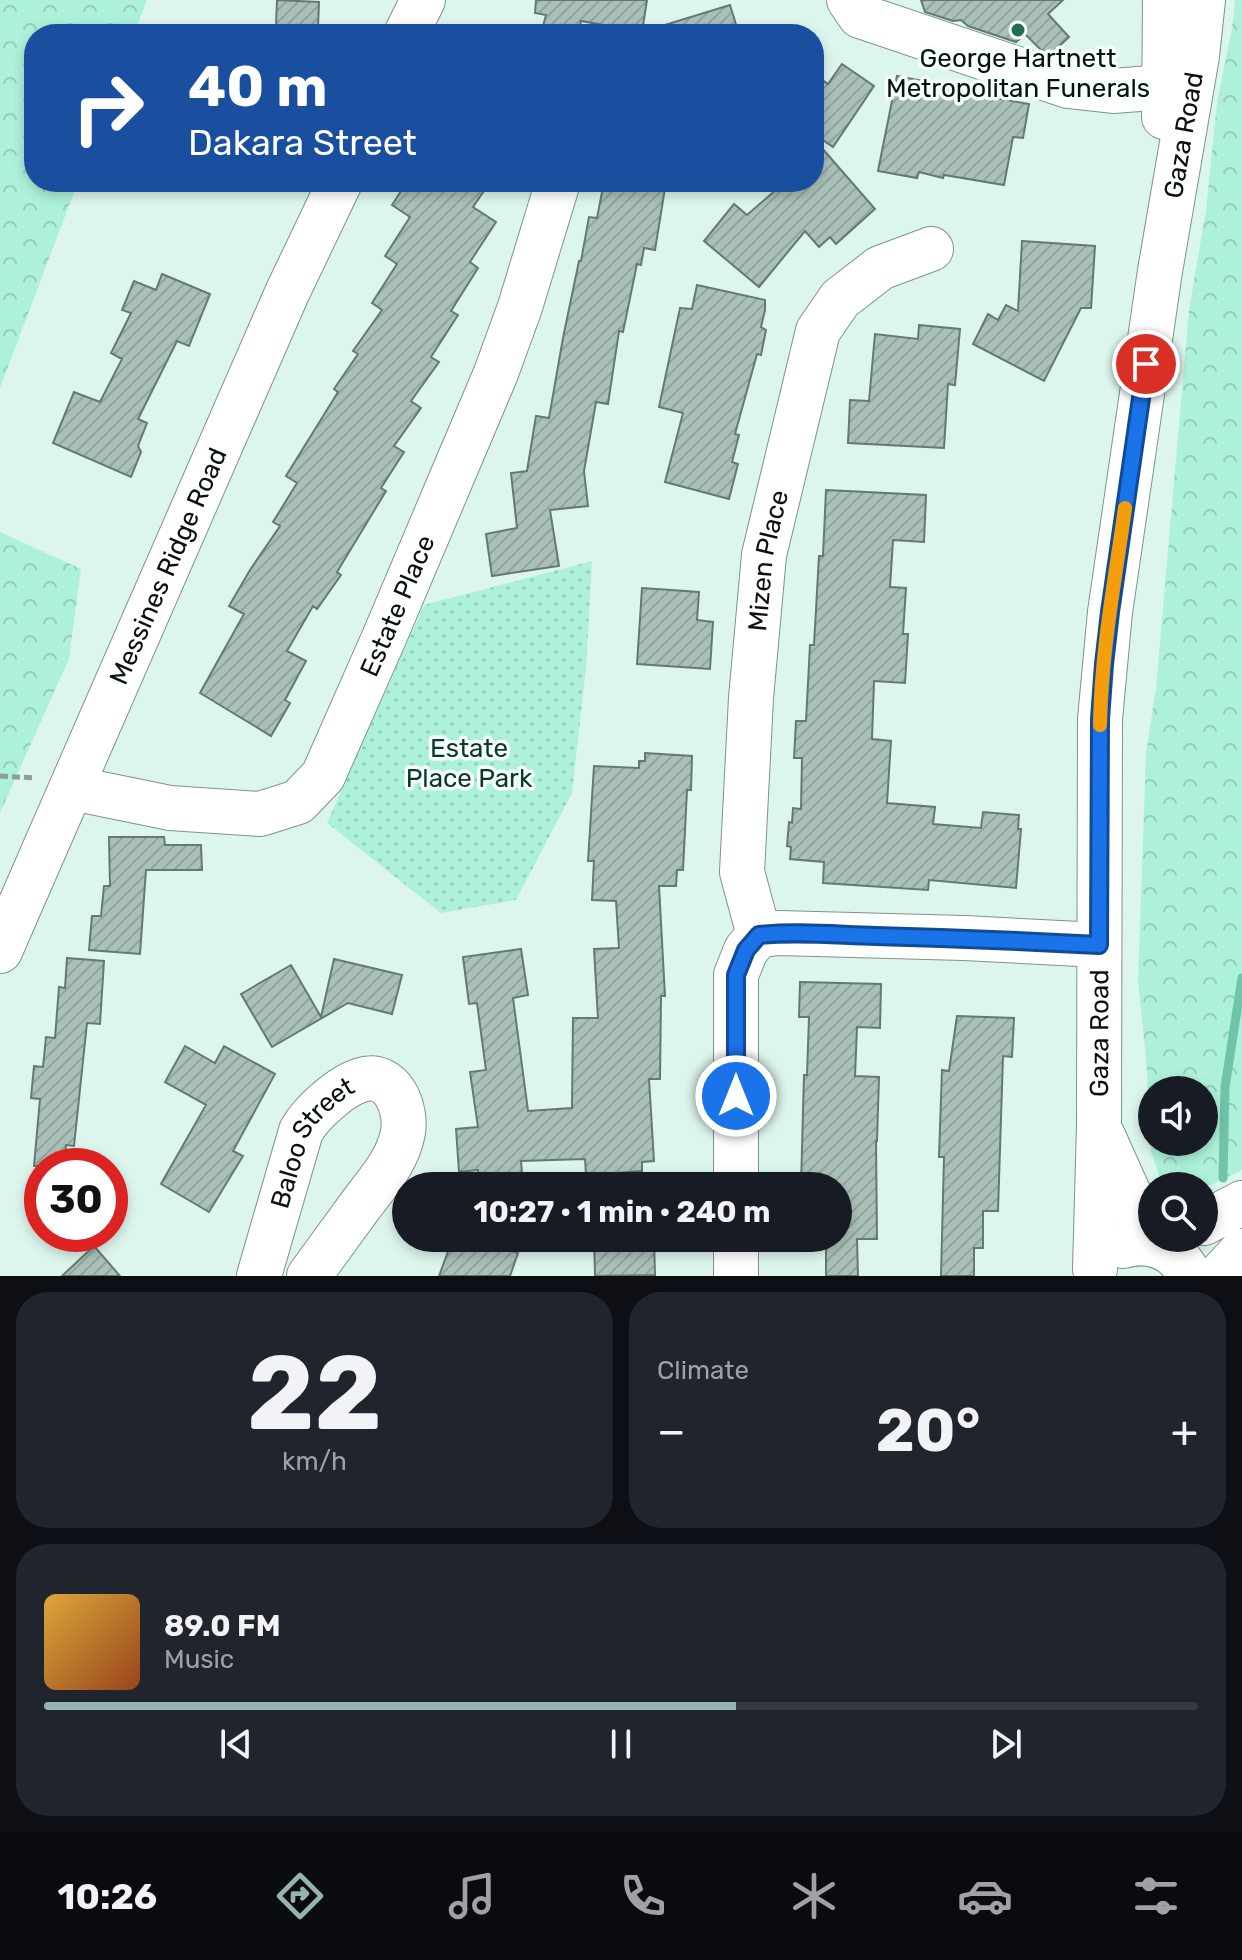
<!DOCTYPE html>
<meta charset="utf-8">
<style>
:root{--surface:#171b24;--page:#20242c;--text:#f1f3f6;--muted:#9ea1a6;--line:#363941;--accent:#96b4ae}
body{margin:0;font-family:Rubik,sans-serif;background:var(--page);color:var(--text);height:100vh;display:flex;flex-direction:column;font-size:30px;white-space:nowrap}
*{box-sizing:border-box;margin:0}
p{font-size:26px;color:var(--muted)}
.icon{flex:none;width:44px;height:44px;fill:none;stroke:currentColor;stroke-width:2;stroke-linecap:round;stroke-linejoin:round}
.map{position:relative;height:1276px;overflow:hidden}
.panel{display:flex;flex-direction:column;gap:16px;padding:16px;background:#0d0f14;flex:1}
.panel>*{flex:none}
.top-card{position:absolute;left:24px;top:24px;width:800px;height:168px;border-radius:32px;box-shadow:0 4px 12px #0003;background:#1a4fa0;color:#fff;overflow:hidden}
.buttons{position:absolute;left:1138px;top:1076px;display:grid;gap:16px}
.buttons a{display:grid;place-items:center;width:80px;height:80px;border-radius:50%;background:var(--surface);box-shadow:0 4px 12px #0003;font-size:40px}
.speed{position:absolute;left:24px;top:1148px;display:flex;gap:16px;font-size:40px;font-weight:700;text-align:center}
.speed>*{display:grid;place-content:center;width:104px;height:104px;border-radius:50%;background:var(--surface);box-shadow:0 4px 12px #0003;line-height:1}
.speed .limit{border:12px solid #d22;background:#fff;color:#111}
.pin{position:absolute;display:grid;place-items:center;width:68px;height:68px;color:#fff;margin:-34px;border:4px solid #fff;border-radius:50%;box-shadow:0 2px 8px #0007}
.me{position:absolute;width:88px;margin:-44px;rotate:0deg;stroke-linejoin:round;filter:drop-shadow(0 0 6px #0008)}
.turn{display:flex;align-items:center;gap:28px;height:168px;padding:0 32px;font-size:36px}
.turn .icon{width:104px;height:104px;stroke-width:2.5}
.turn b{display:block;font-size:56px;line-height:68px}
.big{font-size:60px;font-weight:700;line-height:1.1}
.panel .widget{flex:1;display:flex;flex-direction:column;justify-content:center;gap:12px;min-width:0;padding:0 28px;border-radius:32px;background:var(--page)}
.panel .dial{align-items:center;gap:0}
.dial b{font-size:104px;line-height:1}
.song{display:flex;align-items:center;gap:24px}
.cover{width:96px;height:96px;border-radius:12px;background:linear-gradient(135deg,hsl(40 70% 55%),hsl(20 70% 35%))}
.played{height:8px;border-radius:4px;background:linear-gradient(90deg,var(--accent) 60%,var(--line) 60%)}
.keys{display:flex;justify-content:space-around;direction:ltr}
.heat{display:flex;justify-content:space-between;align-items:center;font-size:44px;direction:ltr}
.panel .tiles{flex:1;display:grid;gap:16px;grid-template-columns:1fr 1fr}
.widget:last-child{grid-column:span 2}
.trip{position:absolute;left:392px;top:1172px;width:460px;height:80px;border-radius:40px;background:var(--surface);box-shadow:0 4px 12px #0003;font-weight:700;line-height:80px;text-align:center}
.dock{display:flex;height:128px;justify-content:space-around;align-items:center;background:#090b0e;color:var(--muted)}
.dock .icon{width:56px;height:56px}
.dock .current{color:var(--accent)}
.dock b{font-size:36px;color:var(--text)}
.map>svg:first-child{display:block}
.forest{fill:url(#forest-crowns);fill-rule:evenodd}
.park{fill:url(#park-dots)}
.lines{fill:none;stroke-linecap:round;stroke-linejoin:round}
.stream{stroke:#6fc4aa;stroke-width:9}
.building{fill:url(#building-hatch);stroke:#637971;stroke-width:2}
.minor-casing{stroke:#7d938b;stroke-width:46}
.major-casing{stroke:#7d938b;stroke-width:46}
.path{stroke:#8c9e98;stroke-width:5;stroke-dasharray:8 4;stroke-linecap:butt}
.minor{stroke:#fff;stroke-width:44}
.major{stroke:#fff;stroke-width:44}
.route-casing{stroke:#114b97;stroke-width:20}
.route{stroke:#1a73e8;stroke-width:14}
.slow{stroke:#f59e0b;stroke-width:14}
.poi-dot{fill:#276856;stroke:#f5fffb;stroke-width:3}
.labels{text-anchor:middle;dominant-baseline:central;stroke-width:7;stroke-linejoin:round;paint-order:stroke}
.poi-label{font-size:26px;fill:#0a1210;stroke:#f5fffb}
.street-label{font-size:26px;fill:#0a1210;stroke:#f5fffb}
.park-label{font-size:26px;fill:#0e372c;stroke:#f5fffb}
</style>
<div class="map">
<svg width="1242" height="1276" viewBox="0 0 1242 1276">
<defs>
<pattern id="forest-crowns" width="20" height="18" patternUnits="userSpaceOnUse" patternTransform="scale(2)"><rect width="20" height="18" fill="#aef1db"/><path d="M2 6a3 3 0 1 1 6 0M12 15a3 3 0 1 1 6 0" fill="none" stroke="#94cebb"/></pattern>
<pattern id="park-dots" width="8" height="8" patternUnits="userSpaceOnUse" patternTransform="scale(2)"><rect width="8" height="8" fill="#aef1db"/><path d="M2 2h.1M6 6h.1" fill="none" stroke="#94cebb" stroke-width="1.8" stroke-linecap="round"/></pattern>
<pattern id="building-hatch" width="6" height="6" patternUnits="userSpaceOnUse" patternTransform="scale(2)"><rect width="6" height="6" fill="#aac1b9"/><path d="M-1 1l2-2M0 6l6-6M5 7l2-2" fill="none" stroke="#91a59e"/></pattern>
</defs>
<rect width="100%" height="100%" fill="#ddf6ed"/>
<path class="forest" d="M0,0H147L134,34H34V182H78L0,388Z
M1235,0H1242V1170L1209,1186L1161,1181L1151,1152L1146,1058L1138,982L1146,753L1156,688L1189,310L1206,210L1217,103L1232,28ZM1152,1090H1204V1142H1152Z
M0,532L81,569L69,659L0,813Z"/>
<path class="park" d="M592,561L586,668L572,793L516,900L441,913L327,823L424,605Z"/>
<g class="lines">
<path class="stream" d="M1223,1178L1225,1087L1242,978"/>
</g>
<path class="building" d="M277,0L319,2L318,27L276,25Z
M536,0H647L642,32L581,21L578,34H541L546,15L535,13Z
M921,0H1063L1048,14L1069,37L1051,54L1041,50L1025,34L1016,42L968,26L961,20L953,21L925,12Z
M730,5L739,34H656L655,28Z
M842,64L874,86L833,147L814,134V74L828,84Z
M897,76L949,86L948,90L1029,104L1023,138L1013,137L1004,185L944,175L943,178L919,172L917,178L878,171Z
M814,139L875,209L836,244L830,237L819,247L805,231L759,287L704,241L734,204L747,215L785,182H814Z
M407,182H490L473,207L496,222L470,262L478,268L451,311L458,315L431,357L439,362L411,401L421,408L394,446L404,452L381,488L386,491L337,572L341,575L317,609L313,606L287,651L306,661L285,700L290,703L271,736L200,693L244,614L229,606L250,570L280,526L273,522L297,483L286,476L338,392L334,389L358,354L353,351L382,310L372,303L397,264L385,256L410,217L392,205Z
M604,182H666L655,250L644,248L641,265L637,264L623,332L619,331L608,404L596,402L584,471L588,506L550,510L559,566L492,576L486,534L517,528L511,473L527,471L536,416L549,418L563,338L579,261H581L589,217L597,218Z
M1022,241L1095,246L1091,308H1081L1044,381L973,344L988,314L998,320L1006,305L1018,311Z
M162,274L210,294L189,346L177,341L138,419L147,423L138,446L141,452L131,477L53,443L74,392L100,402L122,359L111,353L131,313L122,310L134,281L156,290Z
M697,285L765,300V310L761,327L766,330L761,355L757,354L735,434L739,435L732,462L738,464L729,499L665,482L683,413L659,407L680,308L692,309Z
M919,325L960,329L955,385L948,384L944,448L848,443L850,400L869,401L875,334L918,339Z
M826,490L926,495L924,542L893,540L890,587L906,588L903,634H908L905,683L874,681L872,739L891,741L887,803L935,807L933,824L981,828L983,812L1019,815L1018,829H1021L1016,888L929,880L928,890L823,883L824,862L790,859L791,847L787,846L789,822L792,823L793,808L801,809L802,758H794L796,721H806L810,645H814L819,556H823Z
M642,588L699,592L697,620L713,622L710,669L637,664Z
M645,753L692,756L691,790H687L683,870H677L676,886H659L665,996H661L660,1079H649L654,1161L642,1162V1171L586,1175L585,1159L521,1161L523,1186H479L478,1170L459,1172L456,1129L478,1127L470,1072L486,1070L477,1003L469,1004L463,957L521,949L528,995L513,998L528,1111L572,1108L573,1018H598L594,949L619,948L616,901L592,900L594,861H588L594,766L639,768V761H645Z
M109,837H164L165,845H201L202,870H146L140,954L89,950L92,916H101L104,886H110Z
M67,958L104,961L100,1024L87,1023L74,1146L66,1145L64,1166H34L40,1099L31,1098L34,1066L43,1067L46,1037L55,1038L59,987L65,988Z
M334,959L402,975L392,1014L348,1003L272,1047L241,994L291,965L321,1017Z
M800,982L881,984L880,1028L857,1027L855,1076L879,1077L877,1141H876L877,1239H857L858,1276H826V1238H838V1186H801L804,1075H807L809,1017H799Z
M957,1016L1014,1018L1012,1057L1003,1056L998,1211H983V1248H974V1276H941L944,1157H939L942,1070L949,1071Z
M185,1046L215,1063L224,1046L275,1074L233,1151L243,1156L209,1212L161,1184L206,1105L165,1082Z
M453,1238H474L518,1253L510,1276H439Z
M594,1238H654L655,1275L595,1276Z
M94,1246L120,1276H62Z"/>
<g class="lines">
<defs>
<g id="minor">
<path d="M849,0L860,16L1068,86L1113,91L1165,87"/>
<path d="M406,34L423,0"/>
<path id="s1" d="M72,788L170,808L260,814L298,802L323,776L383,640L496,373L520,307L558,182"/>
<path id="s2" d="M759,935L742,872L751,698L764,555L818,331L840,299L880,268L931,249"/>
<path d="M759,935L779,933L964,938L1099,945"/>
<path id="s3" d="M0,951L287,293L340,182"/>
<path d="M736,1186V975L746,950L759,935"/>
<path d="M1204,1223L1242,1203"/>
<path id="s4" d="M259,1276L301,1131C311,1113 341,1086 361,1080C392,1070 407,1108 403,1132C398,1161 377,1183 360,1206C343,1229 326,1253 309,1276"/>
<path d="M736,1276V1238"/>
<path d="M1219,1276L1242,1251"/>
</g>
<g id="major">
<path d="M1164,117L1165,0"/>
<path d="M1103,1136L1151,1243"/>
<path d="M1123,1246C1152,1238 1177,1249 1190,1276"/>
<path id="s5" d="M1095,1269L1099,1126L1100,719L1110,612L1160,271L1197,56L1203,0"/>
</g>
</defs>
<use href="#minor" class="minor-casing"/>
<use href="#major" class="major-casing"/>
<path class="path" d="M0,776L35,778"/>
<use href="#minor" class="minor"/>
<use href="#major" class="major"/>
</g>
<g class="lines">
<defs>
<path id="route" d="M736,1096V975L746,950L759,935C798,931 837,935 876,936C951,938 1025,941 1099,945L1100,719L1104,664L1110,612L1146,364"/>
</defs>
<use href="#route" class="route-casing"/>
<use href="#route" class="route"/>
<path class="slow" d="M1100,725C1101,652 1115,580 1125,508"/>
</g>
<circle class="poi-dot" cx="1018" cy="30" r="8"/>
<g class="labels">
<g class="poi-label">
<text x="1018" y="58">George Hartnett<tspan x="1018" dy="30">Metropolitan Funerals</tspan></text>
</g>
<g class="street-label">
<text stroke="none"><textPath href="#s5" startOffset="1140">Gaza Road</textPath></text>
<text stroke="none"><textPath href="#s2" startOffset="378">Mizen Place</textPath></text>
<text stroke="none"><textPath href="#s3" startOffset="420">Messines Ridge Road</textPath></text>
<text stroke="none"><textPath href="#s1" startOffset="452">Estate Place</textPath></text>
<text stroke="none"><textPath href="#s5" startOffset="236">Gaza Road</textPath></text>
<text stroke="none"><textPath href="#s4" startOffset="146">Baloo Street</textPath></text>
</g>
<g class="park-label">
<text x="469" y="748">Estate<tspan x="469" dy="30">Place Park</tspan></text>
</g>
</g>
</svg>
<div class="buttons">
<a><svg class="icon" aria-label="sound" viewBox="0 0 24 24"><path d="M4 9h4l5-4v14l-5-4H4zM17 9q2 3 0 6"/></svg></a>
<a><svg class="icon" aria-label="search" viewBox="0 0 24 24"><circle cx="10" cy="10" r="6"/><path d="M15 15l6 6"/></svg></a>
</div>
<div class="speed"><div class="limit">30</div></div>
<div class="pin" style="left:1146px;top:364px;background:#d93025"><svg class="icon" aria-label="arrive" viewBox="0 0 24 24"><path d="M6 21V4h12l-3 4 3 4H6"/></svg></div>
<svg class="me" style="left:736px;top:1096px" viewBox="-20 -20 40 40"><circle r="17" fill="#1a73e8" stroke="#fff" stroke-width="3"/><path d="M0-11L8 9 0 5-8 9z" fill="#fff"/></svg>
<div class="trip">10:27 · 1 min · 240 m</div>
<div class="top-card">
<div class="turn"><svg class="icon" aria-label="right" viewBox="0 0 24 24"><path d="M7 20v-9h11M14 6l5 5-5 5"/></svg><div><b>40 m</b>Dakara Street</div></div>
</div>
</div>
<section class="panel">
<div class="tiles">
<div class="widget dial"><b>22</b><p>km/h</p></div>
<div class="widget"><p>Climate</p>
<div class="heat"><a>−</a><b class="big">20°</b><a>+</a></div>
</div>
<div class="widget">
<div class="song"><i class="cover"></i><div><b>89.0 FM</b><p>Music</p></div></div>
<div class="played"></div>
<div class="keys"><svg class="icon" aria-label="previous" viewBox="0 0 24 24"><path d="M18 5L8 12l10 7zM5 5v14"/></svg><svg class="icon" aria-label="pause" viewBox="0 0 24 24"><path d="M8 5v14M16 5v14"/></svg><svg class="icon" aria-label="next" viewBox="0 0 24 24"><path d="M6 5l10 7-10 7zM19 5v14"/></svg></div>
</div>
</div>
</section>
<nav class="dock">
<b>10:26</b>
<svg class="icon current" aria-label="directions" viewBox="0 0 24 24"><path d="M12 3l9 9-9 9-9-9zM9 14v-3h6M13 9l2 2-2 2"/></svg>
<svg class="icon" aria-label="music" viewBox="0 0 24 24"><path d="M9 18V5l10-2v13"/><circle cx="6" cy="18" r="3"/><circle cx="16" cy="16" r="3"/></svg>
<svg class="icon" aria-label="phone" viewBox="0 0 24 24"><path d="M5 4h4l2 5-3 2q2 4 5 5l2-3 5 2v4C11 20 4 13 5 4z"/></svg>
<svg class="icon" aria-label="climate" viewBox="0 0 24 24"><path d="M12 3v18M4 7l16 10M4 17L20 7"/></svg>
<svg class="icon" aria-label="car" viewBox="0 0 24 24"><path d="M5 17H2v-5l4-1 3-4h7l3 4 3 1v5h-3M9 17h6M6 11h13"/><circle cx="7" cy="17" r="2"/><circle cx="17" cy="17" r="2"/></svg>
<svg class="icon" aria-label="filters" viewBox="0 0 24 24"><path d="M4 7h16M4 17h16"/><circle cx="9" cy="7" r="2"/><circle cx="15" cy="17" r="2"/></svg>
</nav>
